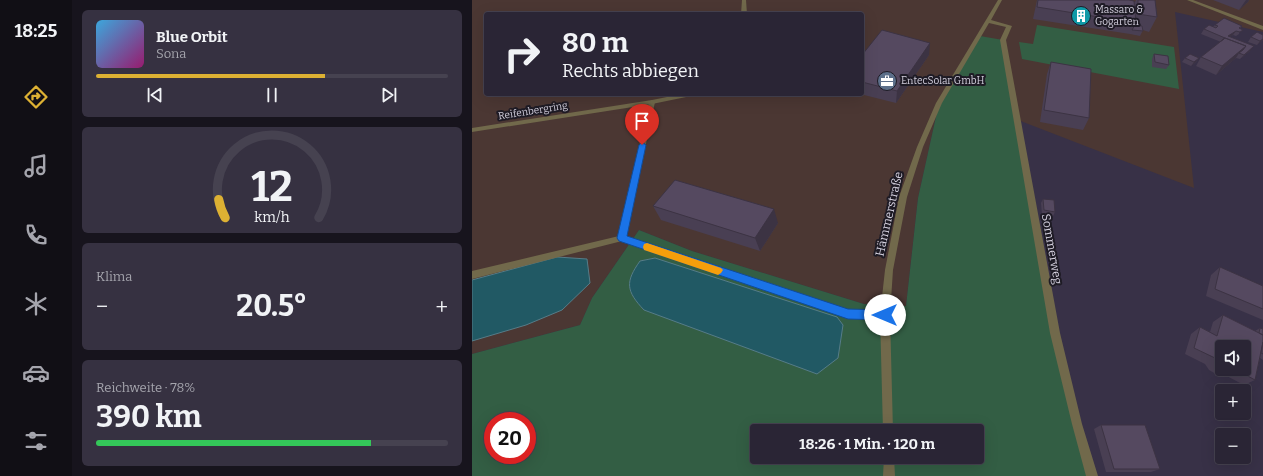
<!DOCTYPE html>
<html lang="de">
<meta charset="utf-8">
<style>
:root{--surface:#2a2535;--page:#363141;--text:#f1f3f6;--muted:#a5a5ad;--line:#464250;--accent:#ddb133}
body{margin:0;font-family:Bitter,serif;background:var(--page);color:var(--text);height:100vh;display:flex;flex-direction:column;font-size:15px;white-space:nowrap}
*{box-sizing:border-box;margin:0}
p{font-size:13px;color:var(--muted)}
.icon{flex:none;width:22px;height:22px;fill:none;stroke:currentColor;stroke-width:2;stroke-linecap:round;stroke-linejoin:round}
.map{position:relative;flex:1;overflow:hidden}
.details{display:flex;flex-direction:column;gap:10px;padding:10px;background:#17141d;width:400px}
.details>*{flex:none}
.banner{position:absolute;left:12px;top:12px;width:380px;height:84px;border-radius:4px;box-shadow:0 4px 16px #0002,0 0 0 1px var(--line);background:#2a2535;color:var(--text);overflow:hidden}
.fabs{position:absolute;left:743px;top:340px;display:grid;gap:8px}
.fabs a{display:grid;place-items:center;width:36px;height:36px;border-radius:4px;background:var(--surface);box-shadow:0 4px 16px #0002,0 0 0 1px var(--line);font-size:20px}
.speed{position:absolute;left:12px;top:412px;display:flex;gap:8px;font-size:20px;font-weight:700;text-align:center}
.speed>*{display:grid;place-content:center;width:52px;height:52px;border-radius:50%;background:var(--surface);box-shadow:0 4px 16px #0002,0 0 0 1px var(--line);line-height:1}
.speed .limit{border:6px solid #d22;background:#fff;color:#111}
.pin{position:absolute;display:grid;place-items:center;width:34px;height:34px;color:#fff;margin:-41px -17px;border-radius:50% 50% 50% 0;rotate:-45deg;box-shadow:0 0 4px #0007}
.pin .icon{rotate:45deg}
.me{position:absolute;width:44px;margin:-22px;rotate:270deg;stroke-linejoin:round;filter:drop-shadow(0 0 3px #0008)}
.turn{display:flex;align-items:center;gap:14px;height:84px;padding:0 12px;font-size:18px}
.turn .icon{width:52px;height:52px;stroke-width:2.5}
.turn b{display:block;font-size:28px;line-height:34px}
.big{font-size:30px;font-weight:700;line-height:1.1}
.details .card{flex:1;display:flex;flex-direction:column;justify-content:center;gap:6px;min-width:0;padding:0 14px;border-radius:6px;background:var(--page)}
.details .dial{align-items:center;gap:0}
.dial svg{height:104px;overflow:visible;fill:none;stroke:var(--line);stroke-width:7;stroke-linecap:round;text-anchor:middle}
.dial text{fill:var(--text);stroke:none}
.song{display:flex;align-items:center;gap:12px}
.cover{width:48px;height:48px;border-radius:6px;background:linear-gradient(135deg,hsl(200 70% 55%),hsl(320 70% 35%))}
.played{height:4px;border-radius:2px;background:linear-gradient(90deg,var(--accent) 65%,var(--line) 65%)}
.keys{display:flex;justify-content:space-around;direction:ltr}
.heat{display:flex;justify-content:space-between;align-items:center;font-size:22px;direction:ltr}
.charge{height:6px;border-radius:3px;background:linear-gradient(90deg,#34c759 78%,var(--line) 0)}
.trip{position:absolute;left:278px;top:424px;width:234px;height:40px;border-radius:4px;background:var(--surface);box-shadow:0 4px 16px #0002,0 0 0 1px var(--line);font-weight:700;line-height:40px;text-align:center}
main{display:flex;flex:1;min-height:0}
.tab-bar{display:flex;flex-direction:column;width:72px;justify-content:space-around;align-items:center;background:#110f15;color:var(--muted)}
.tab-bar .icon{width:28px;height:28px}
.tab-bar .on{color:var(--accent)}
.tab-bar b{font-size:18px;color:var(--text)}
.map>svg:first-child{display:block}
.commercial{fill:#4b3733;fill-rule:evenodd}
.green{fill:#335e44;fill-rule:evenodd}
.water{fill:#215964;stroke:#567c88}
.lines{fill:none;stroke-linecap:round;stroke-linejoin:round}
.lane{fill:#71694b;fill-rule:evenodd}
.street{fill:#71694b;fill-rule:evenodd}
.wall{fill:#493f53;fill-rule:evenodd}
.shaded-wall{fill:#3c3343}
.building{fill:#554960;stroke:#3c3343}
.route{fill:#1a73e8;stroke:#114b97}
.slow{fill:#f59e0b}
.labels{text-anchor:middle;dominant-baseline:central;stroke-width:4;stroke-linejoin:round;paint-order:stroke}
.far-poi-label{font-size:10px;fill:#d3cfdd;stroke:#1e1b25;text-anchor:start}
.far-street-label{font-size:10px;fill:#d3cfdd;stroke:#1e1b25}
.street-label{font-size:12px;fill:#d3cfdd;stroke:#1e1b25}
</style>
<main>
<nav class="tab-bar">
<b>18:25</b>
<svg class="icon on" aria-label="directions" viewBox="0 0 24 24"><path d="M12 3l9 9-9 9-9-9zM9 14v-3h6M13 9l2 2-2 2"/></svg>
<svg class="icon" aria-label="music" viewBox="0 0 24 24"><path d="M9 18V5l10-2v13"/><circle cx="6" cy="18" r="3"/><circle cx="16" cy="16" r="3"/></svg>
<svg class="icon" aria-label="phone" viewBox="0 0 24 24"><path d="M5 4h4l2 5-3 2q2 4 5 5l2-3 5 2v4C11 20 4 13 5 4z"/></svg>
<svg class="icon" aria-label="climate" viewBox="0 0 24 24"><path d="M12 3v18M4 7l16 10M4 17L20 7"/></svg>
<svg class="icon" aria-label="car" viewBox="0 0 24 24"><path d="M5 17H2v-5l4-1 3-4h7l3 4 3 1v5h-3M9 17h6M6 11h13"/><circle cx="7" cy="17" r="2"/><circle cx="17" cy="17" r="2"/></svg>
<svg class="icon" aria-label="filters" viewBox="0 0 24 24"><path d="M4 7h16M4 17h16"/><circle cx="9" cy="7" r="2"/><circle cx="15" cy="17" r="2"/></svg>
</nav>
<section class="details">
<div class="card">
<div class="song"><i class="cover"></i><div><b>Blue Orbit</b><p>Sona</p></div></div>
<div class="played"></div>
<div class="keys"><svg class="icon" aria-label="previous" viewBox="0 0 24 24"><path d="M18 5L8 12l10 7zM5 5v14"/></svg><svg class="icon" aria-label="pause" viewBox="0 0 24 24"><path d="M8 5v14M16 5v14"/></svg><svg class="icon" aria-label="next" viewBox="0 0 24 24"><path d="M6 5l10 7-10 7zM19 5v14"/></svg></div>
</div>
<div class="card dial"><svg viewBox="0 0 100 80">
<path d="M14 69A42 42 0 1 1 86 69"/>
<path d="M14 69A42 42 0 0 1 9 55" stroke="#ddb133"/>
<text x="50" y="56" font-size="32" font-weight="700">12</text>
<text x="50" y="72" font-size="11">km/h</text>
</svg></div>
<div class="card"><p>Klima</p>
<div class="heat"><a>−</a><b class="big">20.5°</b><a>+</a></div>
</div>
<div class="card"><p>Reichweite · 78%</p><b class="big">390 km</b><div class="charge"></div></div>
</section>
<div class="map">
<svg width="791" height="476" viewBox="0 0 791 476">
<rect width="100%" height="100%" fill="#383147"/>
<path class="commercial" d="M0,0H791V32L703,12L722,188L546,120L467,103L446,198L434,306L392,304L220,251L167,230L120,298L108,325L0,354ZM14,14H390V94H14Z"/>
<path class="green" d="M565,25L702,47L707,89L550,59L547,42L561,44Z
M508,36L531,40L583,333L621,476H0V354L108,325L120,298L167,230L220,251L392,304L434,306L446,198L467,103ZM21,421H55V455H21ZM285,431H505V457H285Z"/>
<path class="water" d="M85,257L115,259L118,283L90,310L54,325L0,341V280Z
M183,258L365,317L371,325L366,358L345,374L172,310C154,291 153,282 168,261Z"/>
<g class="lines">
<path class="lane" d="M180,100L183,102L154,236L376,310L413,311L416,312L418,315L416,318L413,319L376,318L150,241L0,279V271L147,236L177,102Z"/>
<path class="street" d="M270,0H274L275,14H269Z
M526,0H530L519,20L540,26L534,40L588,333L610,424L626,476H614L600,424L578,333L528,40L534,27L517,23L470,103L451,147L435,197L421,270L418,315L421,431H411L408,315L413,270L427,197L445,147L464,103Z
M715,0H721L791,26V30Z
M210,94H222L219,96L180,104L0,132V128L180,100Z
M412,457H422L423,476H411Z"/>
</g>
<path class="wall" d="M565,0H657L663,2L664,0H683L685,17L677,32L671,30L668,36L658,34L561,19Z
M741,0H777L776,2L767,10Z
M743,25L770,26L768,29L767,34L764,36L761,35L758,37L778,51L768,59L764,58L744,75L724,66L729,57L749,42L729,34L732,29L741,27Z
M779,37L791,40L785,45L776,42Z
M682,54L697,65L694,69L680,67V59Z
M390,55H457L424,103L388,94H390Z
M713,58H727L724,62L719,66L710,62Z
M579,62L617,118L611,130L568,122L575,74Z
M571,199L583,212L581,216L570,215L569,203Z
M181,206L306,223L288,251L189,220Z
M748,267L791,286V320L734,296L739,275Z
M751,315L783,331L788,328L791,329V360L788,358L783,380L772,385L749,373L744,374L737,370L733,364L713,354L719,334L728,327L738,332L741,322ZM750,347L772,369H750Z
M629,425L688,469L679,472H634L622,429Z"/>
<path class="shaded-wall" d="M774,0H777L776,2L767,10Z
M764,31L761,35L753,41L756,36Z
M791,39V40L785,45L788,41Z
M458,43L457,55L424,103L425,91Z
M774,46L768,54L767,53L764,58L744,75L750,66Z
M782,46L778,51L768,59L772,55Z
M727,58L724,62L719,66L722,62Z
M302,209L306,223L288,251L283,238Z"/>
<path class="building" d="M566,0H657L662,1L664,23L565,7Z
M666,0H683L685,17L666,14Z
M752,18L770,26L767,28L771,30L768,32L764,31L756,36L782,46L772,55L767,53L771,50L774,46L753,38L749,41L753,38L732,29L737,25L744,28L746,26L743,25Z
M663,25L670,26L671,31L660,30Z
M410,30L458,43L425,91L390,82V55Z
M785,32L791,35V39L788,41L779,37Z
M753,38L774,46L750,66L729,57Z
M682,54L696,56L697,65L683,62Z
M718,54L727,58L722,62L713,58Z
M579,62L619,69L617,118L572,110Z
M203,180L302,209L283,238L181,206Z
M571,199L582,200L583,212L572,210Z
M748,267L791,286V309L743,289Z
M751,315L791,335V342L783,380L763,369H772V347H750V366L747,364L743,358L722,348L728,327L745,336Z
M788,328L791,329V335L787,333Z
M791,342V354L789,353Z
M629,425H673L688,469H642Z"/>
<path class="route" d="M170,142L174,145L155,236L376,309L413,310L417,312L418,315L417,318L413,320L376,319L147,241L145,238L167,145Z"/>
<path class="slow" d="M175,243L249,268L251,270L249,273L246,275L172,250L171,247L172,244Z"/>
<defs>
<symbol id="building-disc" viewBox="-11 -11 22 22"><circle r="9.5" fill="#0f9aa8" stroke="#1e1b25"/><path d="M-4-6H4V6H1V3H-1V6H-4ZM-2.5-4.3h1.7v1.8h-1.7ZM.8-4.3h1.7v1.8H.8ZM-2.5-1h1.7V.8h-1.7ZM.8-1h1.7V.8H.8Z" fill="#fff"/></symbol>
<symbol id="office-disc" viewBox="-11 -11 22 22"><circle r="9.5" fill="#5c6f8a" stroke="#1e1b25"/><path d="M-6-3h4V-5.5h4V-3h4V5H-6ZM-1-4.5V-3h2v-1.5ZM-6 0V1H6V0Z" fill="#fff"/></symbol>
</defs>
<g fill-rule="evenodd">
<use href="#building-disc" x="598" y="5" width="22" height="22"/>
<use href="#office-disc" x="404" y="70" width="22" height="22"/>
</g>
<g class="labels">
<g class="far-poi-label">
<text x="623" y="10">Massaro &amp;<tspan x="623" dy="12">Gogarten</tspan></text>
<text x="429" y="81">EntecSolar GmbH</text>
</g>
<g class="far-street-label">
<text transform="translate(61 111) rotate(-9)">Reifenbergring</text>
</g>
<g class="street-label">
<text transform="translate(417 214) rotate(-77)">Hämmerstraße</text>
<text transform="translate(580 249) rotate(80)">Sommerweg</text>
</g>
</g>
</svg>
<div class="fabs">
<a><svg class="icon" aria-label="sound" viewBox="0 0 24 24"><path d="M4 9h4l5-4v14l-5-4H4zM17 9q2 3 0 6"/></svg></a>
<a>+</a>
<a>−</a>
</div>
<div class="speed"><div class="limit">20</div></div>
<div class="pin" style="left:170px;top:145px;background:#d93025"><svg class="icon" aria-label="arrive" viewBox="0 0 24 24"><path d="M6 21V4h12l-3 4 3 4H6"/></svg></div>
<svg class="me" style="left:413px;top:315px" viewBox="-20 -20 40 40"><circle r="19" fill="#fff"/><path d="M0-13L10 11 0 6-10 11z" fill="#1a73e8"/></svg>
<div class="trip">18:26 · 1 Min. · 120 m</div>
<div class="banner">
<div class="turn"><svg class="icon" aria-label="right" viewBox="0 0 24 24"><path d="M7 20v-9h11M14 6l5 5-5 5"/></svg><div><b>80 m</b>Rechts abbiegen</div></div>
</div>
</div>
</main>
